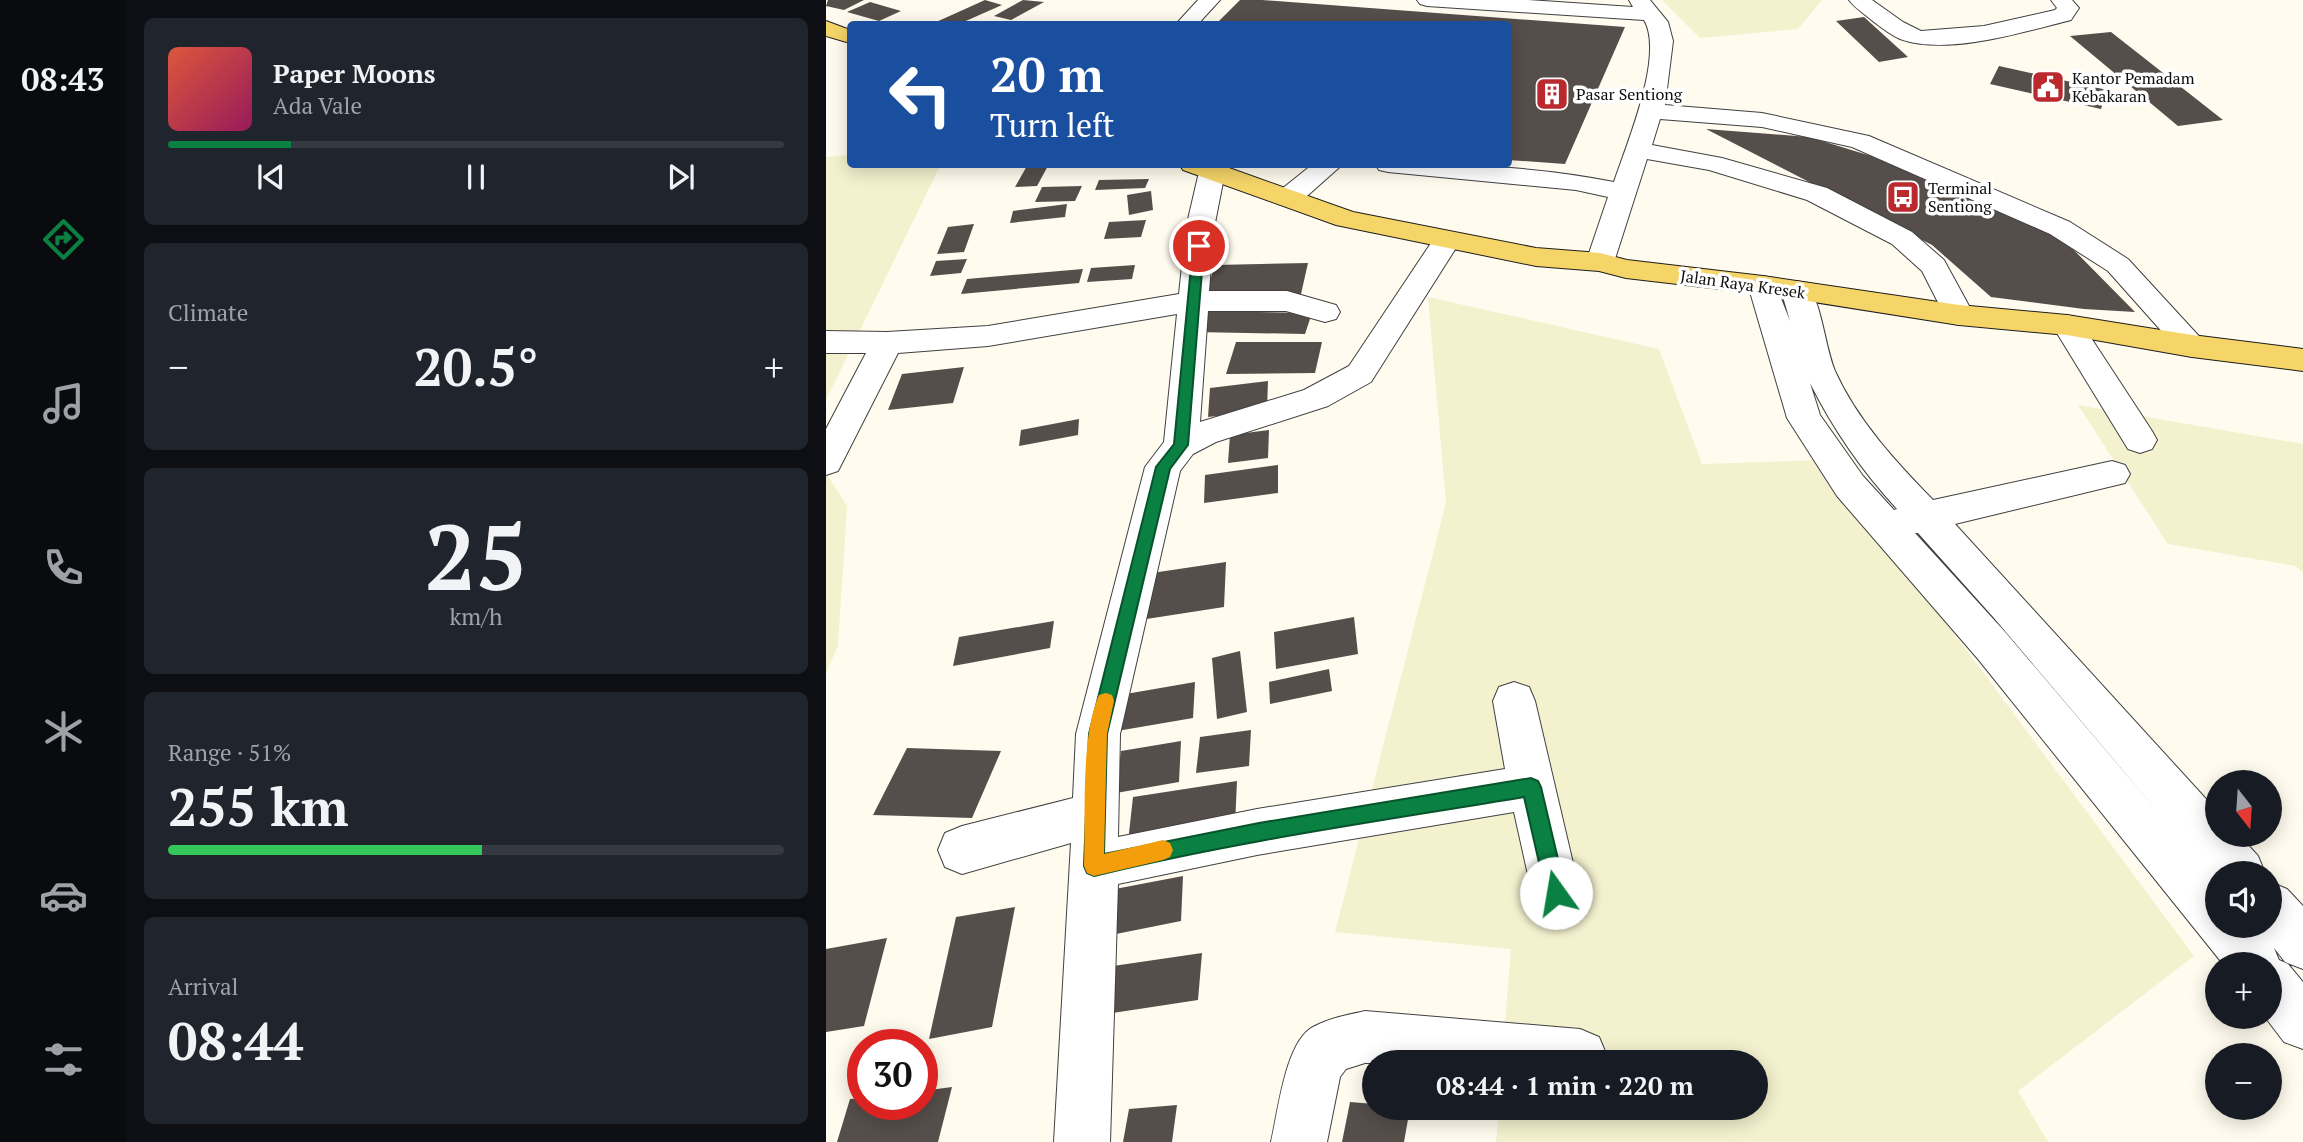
<!DOCTYPE html>
<meta charset="utf-8">
<style>
:root{--surface:#171b24;--page:#20242c;--text:#f1f3f6;--muted:#9ea1a6;--line:#363941;--accent:#0b8043}
body{margin:0;font-family:"PT Serif",serif;background:var(--page);color:var(--text);height:100vh;display:flex;flex-direction:column;font-size:26px;white-space:nowrap}
*{box-sizing:border-box;margin:0}
p{font-size:23px;color:var(--muted)}
.icon{flex:none;width:38px;height:38px;fill:none;stroke:currentColor;stroke-width:2;stroke-linecap:round;stroke-linejoin:round}
.map{position:relative;flex:1;overflow:hidden}
.side{display:flex;flex-direction:column;gap:18px;padding:18px;background:#0d0f14;width:700px}
.side>*{flex:none}
.hud{position:absolute;left:21px;top:21px;width:665px;height:147px;border-radius:7px;box-shadow:0 4px 18px #0003;background:#1a4fa0;color:#fff;overflow:hidden}
.needle{width:46px;rotate:163deg}
.tools{position:absolute;left:1379px;top:770px;display:grid;gap:14px}
.tools a{display:grid;place-items:center;width:77px;height:77px;border-radius:50%;background:var(--surface);box-shadow:0 4px 18px #0003;font-size:35px}
.speed{position:absolute;left:21px;top:1029px;display:flex;gap:14px;font-size:35px;font-weight:700;text-align:center}
.speed>*{display:grid;place-content:center;width:91px;height:91px;border-radius:50%;background:var(--surface);box-shadow:0 4px 18px #0003;line-height:1}
.speed .limit{border:10px solid #d22;background:#fff;color:#111}
.pin{position:absolute;display:grid;place-items:center;width:60px;height:60px;color:#fff;margin:-30px;border:4px solid #fff;border-radius:50%;box-shadow:0 2px 7px #0007}
.me{position:absolute;width:77px;margin:-38px;rotate:347deg;stroke-linejoin:round;filter:drop-shadow(0 0 5px #0008)}
.turn{display:flex;align-items:center;gap:24px;height:147px;padding:0 28px;font-size:32px}
.turn .icon{width:91px;height:91px;stroke-width:2.5}
.turn b{display:block;font-size:49px;line-height:60px}
.big{font-size:52px;font-weight:700;line-height:1.1}
.side .card{flex:1;display:flex;flex-direction:column;justify-content:center;gap:10px;min-width:0;padding:0 24px;border-radius:10px;background:var(--page)}
.side .dial{align-items:center;gap:0}
.dial b{font-size:91px;line-height:1}
.song{display:flex;align-items:center;gap:21px}
.cover{width:84px;height:84px;border-radius:10px;background:linear-gradient(135deg,hsl(10 70% 55%),hsl(330 70% 35%))}
.played{height:7px;border-radius:4px;background:linear-gradient(90deg,var(--accent) 20%,var(--line) 20%)}
.keys{display:flex;justify-content:space-around;direction:ltr}
.heat{display:flex;justify-content:space-between;align-items:center;font-size:38px;direction:ltr}
.charge{height:10px;border-radius:5px;background:linear-gradient(90deg,#34c759 51%,var(--line) 0)}
.trip{position:absolute;left:536px;top:1050px;width:406px;height:70px;border-radius:35px;background:var(--surface);box-shadow:0 4px 18px #0003;font-weight:700;line-height:70px;text-align:center}
main{display:flex;flex:1;min-height:0}
.tab-bar{display:flex;flex-direction:column;width:126px;justify-content:space-around;align-items:center;background:#090b0e;color:var(--muted)}
.tab-bar .icon{width:49px;height:49px}
.tab-bar .on{color:var(--accent)}
.tab-bar b{font-size:32px;color:var(--text)}
.map>svg:first-child{display:block}
.farmland{fill:#f4f1cf}
.building{fill:#564e4a}
.lines{fill:none;stroke-linecap:round;stroke-linejoin:round}
.minor-casing{stroke:#404040;stroke-width:2}
.major-casing{stroke:#1e1e1e;stroke-width:2}
.minor{fill:#fff;fill-rule:evenodd}
.major{fill:#f5d468;fill-rule:evenodd}
.route{fill:#0b8043;stroke:#07532c;stroke-width:2}
.slow{fill:#f59e0b}
.labels{text-anchor:middle;dominant-baseline:central;stroke-width:7;stroke-linejoin:round;paint-order:stroke}
.far-poi-label{font-size:16px;fill:#0d0d0d;stroke:#fff;text-anchor:start}
.far-street-label{font-size:16px;fill:#0d0d0d;stroke:#fff}
</style>
<main>
<nav class="tab-bar">
<b>08:43</b>
<svg class="icon on" aria-label="directions" viewBox="0 0 24 24"><path d="M12 3l9 9-9 9-9-9zM9 14v-3h6M13 9l2 2-2 2"/></svg>
<svg class="icon" aria-label="music" viewBox="0 0 24 24"><path d="M9 18V5l10-2v13"/><circle cx="6" cy="18" r="3"/><circle cx="16" cy="16" r="3"/></svg>
<svg class="icon" aria-label="phone" viewBox="0 0 24 24"><path d="M5 4h4l2 5-3 2q2 4 5 5l2-3 5 2v4C11 20 4 13 5 4z"/></svg>
<svg class="icon" aria-label="climate" viewBox="0 0 24 24"><path d="M12 3v18M4 7l16 10M4 17L20 7"/></svg>
<svg class="icon" aria-label="car" viewBox="0 0 24 24"><path d="M5 17H2v-5l4-1 3-4h7l3 4 3 1v5h-3M9 17h6M6 11h13"/><circle cx="7" cy="17" r="2"/><circle cx="17" cy="17" r="2"/></svg>
<svg class="icon" aria-label="filters" viewBox="0 0 24 24"><path d="M4 7h16M4 17h16"/><circle cx="9" cy="7" r="2"/><circle cx="15" cy="17" r="2"/></svg>
</nav>
<section class="side">
<div class="card">
<div class="song"><i class="cover"></i><div><b>Paper Moons</b><p>Ada Vale</p></div></div>
<div class="played"></div>
<div class="keys"><svg class="icon" aria-label="previous" viewBox="0 0 24 24"><path d="M18 5L8 12l10 7zM5 5v14"/></svg><svg class="icon" aria-label="pause" viewBox="0 0 24 24"><path d="M8 5v14M16 5v14"/></svg><svg class="icon" aria-label="next" viewBox="0 0 24 24"><path d="M6 5l10 7-10 7zM19 5v14"/></svg></div>
</div>
<div class="card"><p>Climate</p>
<div class="heat"><a>−</a><b class="big">20.5°</b><a>+</a></div>
</div>
<div class="card dial"><b>25</b><p>km/h</p></div>
<div class="card"><p>Range · 51%</p><b class="big">255 km</b><div class="charge"></div></div>
<div class="card"><p>Arrival</p><b class="big">08:44</b></div>
</section>
<div class="map">
<svg width="1477" height="1142" viewBox="0 0 1477 1142">
<rect width="100%" height="100%" fill="#fffbee"/>
<path class="farmland" d="M836,0H996L972,29L874,38Z
M24,155V164H102L113,168L0,400V157Z
M602,297L833,349L876,464L999,460L1368,956L1192,1091L1222,1142H670L673,1108H929V1062H676L685,949L509,932L620,503Z
M1252,405L1477,444V573L1470,566L1342,544Z
M0,473L21,506L12,646L0,673Z"/>
<path class="building" d="M2,0H38L18,10L0,6Z
M159,0L176,5L133,24L108,23Z
M197,0L218,2L185,20L168,16Z
M414,0H436L799,27L739,164L682,160V24H390Z
M44,2L75,11L53,21L21,12Z
M1038,17L1082,57L1053,62L1010,21Z
M1285,32L1397,120L1352,126L1244,36Z
M1173,66L1281,90L1275,109L1164,84Z
M880,129L983,137L1045,156L1237,239L1309,312L1258,309L1165,297L1106,245Z
M202,164H223L211,186L189,187Z
M323,179L319,188L269,190L273,180Z
M256,186L249,201L209,202L216,187Z
M325,191L327,210L303,215L301,195Z
M241,204L239,217L184,223L187,211Z
M320,220L315,237L278,239L283,222Z
M148,224L138,252L111,254L122,227Z
M141,259L135,273L104,276L110,261Z
M482,263L475,294L379,296L389,265Z
M309,265L306,279L261,282L265,268Z
M257,269L253,283L135,294L141,279Z
M378,311L486,313L479,334L369,332Z
M410,342H496L489,373L400,374Z
M138,367L127,403L62,410L76,374Z
M442,381L441,410L382,417L384,388Z
M253,419L252,435L193,446L195,430Z
M443,430L442,458L402,463L404,435Z
M452,465V493L378,503L379,475Z
M400,562L398,607L314,620L319,574Z
M528,617L532,654L450,669L448,632Z
M228,621L224,648L127,666L133,637Z
M414,651L421,712L391,719L386,658Z
M503,669L506,691L444,704L443,682Z
M369,682L367,718L291,731L294,695Z
M425,730L423,766L370,773L374,737Z
M355,741L353,782L290,793L295,751Z
M81,748L175,751L146,818L47,815Z
M411,781L409,825L302,842L307,797Z
M357,876L355,921L285,935L289,889Z
M189,907L166,1027L103,1039L130,917Z
M61,938L38,1026L0,1032V949Z
M376,953L372,1000L280,1014L287,966Z
M126,1087L112,1142H11L24,1099L37,1098V1104H96V1091Z
M524,1102L548,1104V1108H584L578,1142H516Z
M351,1105L346,1142H297L303,1109Z"/>
<g class="lines">
<defs>
<path id="minor" d="M372,0H394L372,24H350Z
M591,0H702L807,7L803,0H824L842,22L847,41L839,105L936,113L1043,136L1244,222L1302,259L1382,346L1377,353L1366,357L1355,353L1282,271L1224,234L1026,147L936,127L834,119L826,145L896,158L1001,188L1086,232L1118,260L1148,315L1144,322L1133,325L1122,322L1096,271L1066,244L981,200L883,170L821,159L788,262L784,268L774,271L764,268L760,262L782,197L750,190L562,172L553,170L549,164C630,164 709,166 788,182C800,145 839,55 818,20L601,6L594,4Z
M1023,0H1046L1077,22L1095,31L1158,26L1229,10L1231,8L1225,0H1246L1253,8L1245,20C1197,32 1122,56 1074,39C1063,34 1052,25 1043,18C1036,12 1028,7 1023,0Z
M385,164L395,166L399,172L388,228L383,291H461L510,305L514,312L510,319L499,322L460,311H382L374,422L478,390L523,366L611,234L621,231L631,234L635,240L545,382L502,406L390,442L367,454L354,471L294,734L292,837L431,809L679,769L667,701L673,687L688,682L703,687L709,701L754,893L747,910L730,917L713,910L706,893L688,812L431,855L292,884L284,1142H228L245,843L136,874L119,867L112,850L119,833L136,826L247,798L250,734L319,467L338,442L351,314L162,346L72,353L12,471L0,475V429L40,353H0V331L61,332L162,326L353,294L360,228L373,172L377,166Z
M487,164H517L472,204L462,206L452,204L448,198L452,192Z
M937,276L947,278L964,321L955,290L959,283L970,281L981,283C997,308 998,343 1009,371C1031,420 1070,462 1107,500L1286,461L1299,465L1304,474L1299,483L1129,524L1391,811V835H1413L1432,856L1439,873H1391V926H1444V882L1461,889L1477,906V969L1459,962L1448,948L1453,960L1462,964L1477,982V1049L1458,1042L1439,1017H1444V964H1397L1152,659L1011,496L961,418L922,285L927,278ZM984,383C1007,429 1036,471 1071,509L1068,510L1037,476L994,415ZM1089,533H1092L1168,618L1333,813L1180,633Z
M1241,315L1252,318L1326,431L1331,440L1326,449L1314,453L1302,449L1226,325L1230,318Z
M539,1011L754,1029L773,1037L781,1056L778,1062L539,1063L520,1069L514,1077L501,1142H445C452,1113 459,1042 487,1027C503,1018 522,1015 539,1011Z"/>
<path id="major" d="M0,21L24,30V43L0,36Z
M353,164H392L527,212L710,248L774,253L801,260L937,276L1133,305L1241,315L1366,335L1477,349V371L1366,357L1241,335L1133,325L937,294L800,278L773,271L710,266L510,225L357,170Z"/>
</defs>
<use href="#minor" class="minor-casing"/>
<use href="#major" class="major-casing"/>
<use href="#minor" class="minor"/>
<use href="#major" class="major"/>
</g>
<path class="route" d="M373,242L378,246L362,445L344,469L281,734L278,854L433,823L705,778L712,781L715,787L740,893L737,900L730,903L723,900L720,893L698,797C555,821 410,841 268,876L261,873L258,866L263,734L330,467L348,444L367,246Z"/>
<path class="slow" d="M280,693L286,695L288,701L281,734L278,854L337,840L344,843L347,850L344,857L337,860L268,876L261,873L258,866C260,818 254,738 273,695Z"/>
<defs>
<symbol id="civic-square" viewBox="-11 -11 22 22"><rect x="-9" y="-9" width="18" height="18" rx="4" fill="#ba292e" stroke="#fff"/><path d="M-.6-6.5H3V-4.5H.6V-3L4-1V1h2V6H-6V1h2V-1L-.6-3ZM-1.2 2.5V6h2.4V2.5Z" fill="#fff"/></symbol>
<symbol id="building-square" viewBox="-11 -11 22 22"><rect x="-9" y="-9" width="18" height="18" rx="4" fill="#ba292e" stroke="#fff"/><path d="M-4-6H4V6H1V3H-1V6H-4ZM-2.5-4.3h1.7v1.8h-1.7ZM.8-4.3h1.7v1.8H.8ZM-2.5-1h1.7V.8h-1.7ZM.8-1h1.7V.8H.8Z" fill="#fff"/></symbol>
<symbol id="bus-square" viewBox="-11 -11 22 22"><rect x="-9" y="-9" width="18" height="18" rx="4" fill="#ba292e" stroke="#fff"/><path d="M-5-6H5V4H4V6H2V4H-2V6H-4V4H-5ZM-3.5-4V0h7V-4ZM-3.5 1.2v1.5H-2V1.2ZM2 1.2v1.5H3.5V1.2Z" fill="#fff"/></symbol>
</defs>
<g fill-rule="evenodd">
<use href="#civic-square" x="1203" y="68" width="38" height="38"/>
<use href="#building-square" x="707" y="75" width="38" height="38"/>
<use href="#bus-square" x="1058" y="178" width="38" height="38"/>
</g>
<g class="labels">
<g class="far-poi-label">
<text x="1246" y="78">Kantor Pemadam<tspan x="1246" dy="18">Kebakaran</tspan></text>
<text x="750" y="94">Pasar Sentiong</text>
<text x="1102" y="188">Terminal<tspan x="1102" dy="18">Sentiong</tspan></text>
</g>
<g class="far-street-label">
<text transform="translate(917 284) rotate(8)">Jalan Raya Kresek</text>
</g>
</g>
</svg>
<div class="tools">
<a><svg class="needle" viewBox="-14 -14 28 28"><path d="M0-13l5 13h-10z" fill="#e53935"/><path d="M0 13l5-13h-10z" fill="#9ea1a6"/></svg></a>
<a><svg class="icon" aria-label="sound" viewBox="0 0 24 24"><path d="M4 9h4l5-4v14l-5-4H4zM17 9q2 3 0 6"/></svg></a>
<a>+</a>
<a>−</a>
</div>
<div class="speed"><div class="limit">30</div></div>
<div class="pin" style="left:373px;top:246px;background:#d93025"><svg class="icon" aria-label="arrive" viewBox="0 0 24 24"><path d="M6 21V4h12l-3 4 3 4H6"/></svg></div>
<svg class="me" style="left:730px;top:893px" viewBox="-20 -20 40 40"><circle r="19" fill="#fff"/><path d="M0-13L10 11 0 6-10 11z" fill="#0b8043"/></svg>
<div class="trip">08:44 · 1 min · 220 m</div>
<div class="hud">
<div class="turn"><svg class="icon" aria-label="left" viewBox="0 0 24 24"><path d="M17 20v-9H6M10 6l-5 5 5 5"/></svg><div><b>20 m</b>Turn left</div></div>
</div>
</div>
</main>
